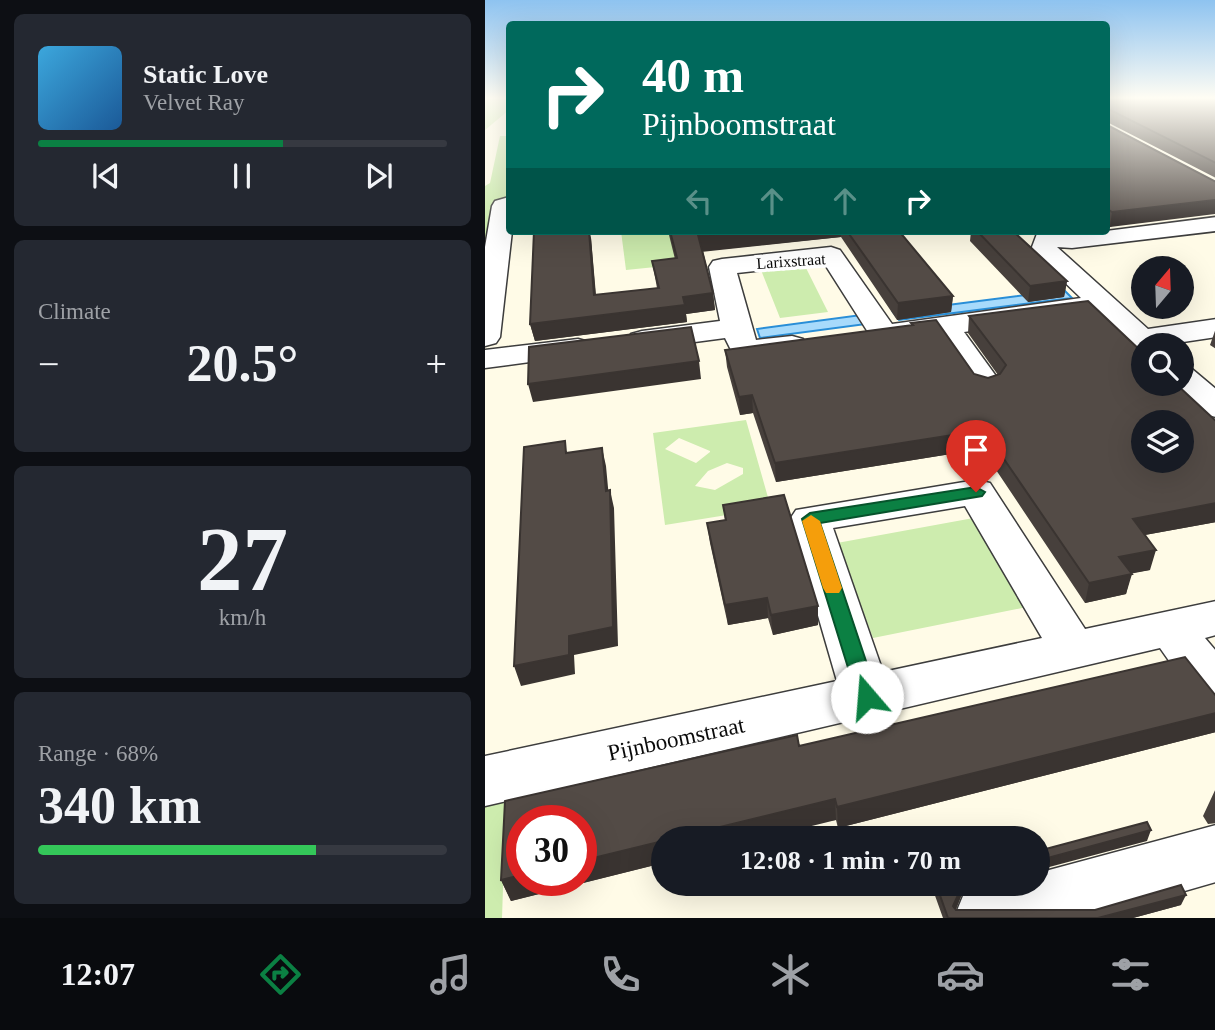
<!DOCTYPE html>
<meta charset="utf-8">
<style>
:root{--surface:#171b24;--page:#242831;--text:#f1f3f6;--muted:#9ea1a6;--line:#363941;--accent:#0b8043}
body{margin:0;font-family:"Times New Roman",serif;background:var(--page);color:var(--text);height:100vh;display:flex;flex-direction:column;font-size:26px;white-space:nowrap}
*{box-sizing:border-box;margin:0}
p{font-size:23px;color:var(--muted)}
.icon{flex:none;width:38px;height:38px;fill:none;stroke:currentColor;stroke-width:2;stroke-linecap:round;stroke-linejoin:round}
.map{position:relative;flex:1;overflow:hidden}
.side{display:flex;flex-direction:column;gap:14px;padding:14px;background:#0d0f14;width:485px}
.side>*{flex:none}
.banner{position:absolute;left:21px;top:21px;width:604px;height:214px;border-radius:7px;box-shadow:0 7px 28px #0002;background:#00695c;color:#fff;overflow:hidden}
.needle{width:46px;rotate:19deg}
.tools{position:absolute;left:646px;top:256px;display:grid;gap:14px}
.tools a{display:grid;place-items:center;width:63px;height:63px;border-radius:50%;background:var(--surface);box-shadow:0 7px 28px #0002;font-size:35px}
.speed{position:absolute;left:21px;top:805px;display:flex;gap:14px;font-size:35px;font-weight:700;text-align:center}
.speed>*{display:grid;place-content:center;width:91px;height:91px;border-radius:50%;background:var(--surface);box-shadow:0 7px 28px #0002;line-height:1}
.speed .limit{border:10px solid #d22;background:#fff;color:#111}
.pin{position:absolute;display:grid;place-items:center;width:60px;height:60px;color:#fff;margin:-72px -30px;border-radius:50% 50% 50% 0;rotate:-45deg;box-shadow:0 0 7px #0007}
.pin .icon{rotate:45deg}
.me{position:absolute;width:77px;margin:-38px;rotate:342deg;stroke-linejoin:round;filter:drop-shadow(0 0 5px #0008)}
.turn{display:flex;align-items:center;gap:24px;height:147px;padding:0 21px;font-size:32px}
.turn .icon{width:91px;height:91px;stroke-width:2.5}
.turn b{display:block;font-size:49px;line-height:60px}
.lanes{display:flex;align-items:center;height:66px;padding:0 21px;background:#0003;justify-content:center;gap:35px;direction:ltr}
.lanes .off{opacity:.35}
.big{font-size:52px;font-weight:800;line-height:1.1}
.side .widget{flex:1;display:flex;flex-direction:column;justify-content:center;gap:10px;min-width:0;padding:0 24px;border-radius:10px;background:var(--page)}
.side .dial{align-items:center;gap:0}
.dial b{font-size:91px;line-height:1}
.song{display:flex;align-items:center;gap:21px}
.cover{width:84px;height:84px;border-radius:10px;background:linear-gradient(135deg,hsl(200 70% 55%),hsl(210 70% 35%))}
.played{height:7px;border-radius:4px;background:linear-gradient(90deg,var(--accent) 60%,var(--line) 60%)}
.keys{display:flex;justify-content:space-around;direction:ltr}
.heat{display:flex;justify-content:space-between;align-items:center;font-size:38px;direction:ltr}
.charge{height:10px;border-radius:5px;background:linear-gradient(90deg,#34c759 68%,var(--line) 0)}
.trip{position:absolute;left:166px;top:826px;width:399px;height:70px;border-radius:35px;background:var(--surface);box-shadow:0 7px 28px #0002;font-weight:800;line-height:70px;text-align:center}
.tab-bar{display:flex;height:112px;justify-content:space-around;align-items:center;background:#090b0e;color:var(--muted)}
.tab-bar .icon{width:49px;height:49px}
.tab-bar .selected{color:var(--accent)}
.tab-bar b{font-size:32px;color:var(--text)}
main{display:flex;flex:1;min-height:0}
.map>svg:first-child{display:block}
.green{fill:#cdecae;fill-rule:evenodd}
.water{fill:#a7dafb;stroke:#298ed7;stroke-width:2}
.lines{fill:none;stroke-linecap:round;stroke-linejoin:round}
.street-casing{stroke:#3d3d3d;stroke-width:3}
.street{fill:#fff;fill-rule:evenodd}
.wall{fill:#47403c}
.shaded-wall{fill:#3a3431}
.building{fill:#534b46;stroke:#3a3431;stroke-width:2;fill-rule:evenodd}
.route{fill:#0b8043;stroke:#07532c;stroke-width:2}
.slow{fill:#f59e0b}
.labels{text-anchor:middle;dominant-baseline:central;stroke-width:7;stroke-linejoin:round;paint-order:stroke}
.far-street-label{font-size:16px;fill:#0a0a0a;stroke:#fff}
.near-street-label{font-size:23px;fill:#0a0a0a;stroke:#fff}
</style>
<main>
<section class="side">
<div class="widget">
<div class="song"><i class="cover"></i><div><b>Static Love</b><p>Velvet Ray</p></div></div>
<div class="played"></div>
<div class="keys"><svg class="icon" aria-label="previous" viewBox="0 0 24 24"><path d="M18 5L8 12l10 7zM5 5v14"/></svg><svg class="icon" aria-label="pause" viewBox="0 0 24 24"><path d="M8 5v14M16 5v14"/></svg><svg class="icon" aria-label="next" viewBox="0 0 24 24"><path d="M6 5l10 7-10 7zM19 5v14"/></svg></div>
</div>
<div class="widget"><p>Climate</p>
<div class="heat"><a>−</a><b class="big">20.5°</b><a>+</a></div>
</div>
<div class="widget dial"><b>27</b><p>km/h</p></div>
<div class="widget"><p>Range · 68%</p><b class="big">340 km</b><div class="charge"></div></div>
</section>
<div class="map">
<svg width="731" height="918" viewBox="0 0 731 918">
<rect width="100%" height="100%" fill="#fffbe7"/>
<path class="green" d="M2,99H24V110L0,130V102Z
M15,136H24V200L8,205L0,251V186L5,183Z
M136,231H211L220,262L141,270Z
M317,260L343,312L295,318L274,265Z
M261,420L286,508L180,525L168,433ZM194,438L225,451V452L211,463L180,449ZM242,463L258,468V474L230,490L210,486L223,471Z
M494,517L547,606L388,638L352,543Z
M21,797L17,918H0V802Z"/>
<path class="water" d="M579,290L587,298L414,320L408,312Z
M376,315L381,324L275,338L272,329Z"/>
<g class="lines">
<defs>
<path id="street" d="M24,197L27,231L15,337L11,343L0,346V247L7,206L10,201Z
M731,217V231L587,248L572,247L663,329L731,319V337L678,345H658V353L652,351L611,313L479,332L516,383L511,390L500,393L489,390L452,335L399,343L388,340L339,263L252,273L271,340L307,336L318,339L322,345L318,351L266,359L247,352L240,338L157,349L146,346L142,340L146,334L157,331L235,321L224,267L228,261L237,259L346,247L355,250L407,324L596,298L548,252L547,247L553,231L587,234L621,231Z
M93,339L104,342L108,348L104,354L0,368V350Z
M696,366L707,369L731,389V417L719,414L685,383H696Z
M491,480L505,483L600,629L731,601V635L720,638L731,651V708L713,702L675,648L0,806V756L352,681L305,519L311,510ZM480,506L557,638L398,672L348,528Z
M731,825V882L606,918H469L478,896C508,884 521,884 553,884V873Z"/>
</defs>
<use href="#street" class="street-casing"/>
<use href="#street" class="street"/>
</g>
<path class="wall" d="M621,99H731V178L622,122V125L731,182L625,227L621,224Z
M183,231H414L468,296L466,312L412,320L356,237L218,251L228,293L230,310L201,314L202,322L50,341L45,324L106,238L111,295L172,288L167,261L190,259Z
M486,231H528L582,281L579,297L543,302L485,241Z
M484,316L731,421V522L660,535L665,570L646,573L641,594L600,603L497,449L291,482L268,413L255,415L242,367L240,350L426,325V323L489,374L503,378L513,375L483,333Z
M731,328V349L725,345Z
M238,505L333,606V625L288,635L283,618L243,625L225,543L222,523L240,520Z
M731,696V732L353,828L351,820L178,838V863L26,901L16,880L314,746Z
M731,788V823L723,824L718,816Z
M449,884H511L477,894L471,910H610L696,905L648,918H458L448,890Z"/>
<path class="shaded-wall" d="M731,200V214L625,227L627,212Z
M104,231L106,238L112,312L109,295Z
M265,231H356V237L216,252L214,236Z
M582,281L579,297L543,302L545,286Z
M228,293L230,310L201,314L202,322L50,341L45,324L198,297Z
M468,296L466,312L412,320L413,303Z
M214,361L216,379L48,402L43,384Z
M267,395L268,413L255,415L254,397Z
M499,430L497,449L291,482L290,463Z
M117,448L121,466L125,509L121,491Z
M125,490L129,508L133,646L89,655L90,674L36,686L29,666Z
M731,503V522L643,538L648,519Z
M671,550L665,570L629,577L634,557Z
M647,574L641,594L600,603L604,583Z
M282,598L283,618L243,625L240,605Z
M333,606V625L288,635L286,615Z
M731,713V732L353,828L352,807Z
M350,799L351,820L278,838H190Z
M666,830L662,841L553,870L555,860Z
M178,841V863L26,901L16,880L37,875V880H96V861Z
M478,884H511L477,894L467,917L468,906Z
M701,895L696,905L648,918H613Z"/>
<path class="building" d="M621,99H731V163L621,108Z
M621,113L622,125L731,182V200L627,212L621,208Z
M49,231H104L109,295L174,288L167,261L192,258L185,231H212L228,293L198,297L200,305L45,324Z
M212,231H265L214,236Z
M362,231H414L468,296L413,303Z
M492,231H528L582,281L545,286Z
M603,301L658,353V383H690L731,421V503L648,519L671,550L634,557L647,574L604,583L499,430L290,463L267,395L254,397L240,350L428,325L426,323L451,320L489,374L503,378L515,374L521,365L484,316ZM658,422H696V460H658Z
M206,327L214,361L43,384L44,347Z
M80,441L81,453L117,448L121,491L125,490L128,627L84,636V655L29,666L39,447Z
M299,495L333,606L286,615L282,598L240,605L222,523L241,520L238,505Z
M700,657L731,696V713L352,807L350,799L190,838H178V841L96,861V821H37V875L16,880L20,801L312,735L314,746Z
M662,822L666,830L555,860L553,871V851Z
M451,884H478L468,906L471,910H610L696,885L701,895L613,918H463Z"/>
<linearGradient id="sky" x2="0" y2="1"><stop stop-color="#8ec3f0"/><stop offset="0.43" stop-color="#fffdf4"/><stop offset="1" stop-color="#fffdf4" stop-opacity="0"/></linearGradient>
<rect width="731" height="228" fill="url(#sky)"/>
<path class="route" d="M491,487L500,492L497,496L335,523L393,697L389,703L382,706L374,703L317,519L325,513Z"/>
<path class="slow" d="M326,515L335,521L357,588L354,593H341L338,588L317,521Z"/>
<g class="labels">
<g class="far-street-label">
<text transform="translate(306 261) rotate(-4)">Larixstraat</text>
</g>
<g class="near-street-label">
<text transform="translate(191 739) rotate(-12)">Pijnboomstraat</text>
</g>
</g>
</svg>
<div class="tools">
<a><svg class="needle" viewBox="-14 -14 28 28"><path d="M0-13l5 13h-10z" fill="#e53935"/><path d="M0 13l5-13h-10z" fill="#9ea1a6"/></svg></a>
<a><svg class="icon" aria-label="search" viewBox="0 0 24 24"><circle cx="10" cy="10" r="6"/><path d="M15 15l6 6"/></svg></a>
<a><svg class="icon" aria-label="layers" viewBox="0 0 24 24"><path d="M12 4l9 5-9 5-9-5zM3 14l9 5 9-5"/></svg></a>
</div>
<div class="speed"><div class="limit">30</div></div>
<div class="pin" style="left:491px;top:492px;background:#d93025"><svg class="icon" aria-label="arrive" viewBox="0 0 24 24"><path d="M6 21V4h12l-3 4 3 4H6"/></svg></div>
<svg class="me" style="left:382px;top:697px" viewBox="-20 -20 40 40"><circle r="19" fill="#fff"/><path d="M0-13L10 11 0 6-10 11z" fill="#0b8043"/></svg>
<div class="trip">12:08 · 1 min · 70 m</div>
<div class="banner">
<div class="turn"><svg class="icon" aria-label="right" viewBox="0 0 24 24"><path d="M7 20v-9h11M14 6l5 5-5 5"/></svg><div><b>40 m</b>Pijnboomstraat</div></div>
<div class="lanes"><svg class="icon off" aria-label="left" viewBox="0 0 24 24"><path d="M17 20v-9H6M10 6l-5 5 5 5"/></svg><svg class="icon off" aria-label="ahead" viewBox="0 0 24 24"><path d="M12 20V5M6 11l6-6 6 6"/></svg><svg class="icon off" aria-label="ahead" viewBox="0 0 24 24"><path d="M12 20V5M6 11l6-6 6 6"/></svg><svg class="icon" aria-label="right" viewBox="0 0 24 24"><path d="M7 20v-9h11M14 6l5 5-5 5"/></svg></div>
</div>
</div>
</main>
<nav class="tab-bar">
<b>12:07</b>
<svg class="icon selected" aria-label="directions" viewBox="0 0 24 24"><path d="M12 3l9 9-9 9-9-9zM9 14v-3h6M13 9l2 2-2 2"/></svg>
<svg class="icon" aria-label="music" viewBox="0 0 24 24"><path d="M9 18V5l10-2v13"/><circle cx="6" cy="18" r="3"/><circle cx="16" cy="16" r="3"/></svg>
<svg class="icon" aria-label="phone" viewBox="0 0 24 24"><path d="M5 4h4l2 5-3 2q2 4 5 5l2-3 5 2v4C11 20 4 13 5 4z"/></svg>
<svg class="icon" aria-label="climate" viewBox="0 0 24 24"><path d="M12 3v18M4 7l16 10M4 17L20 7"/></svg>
<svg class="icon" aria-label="car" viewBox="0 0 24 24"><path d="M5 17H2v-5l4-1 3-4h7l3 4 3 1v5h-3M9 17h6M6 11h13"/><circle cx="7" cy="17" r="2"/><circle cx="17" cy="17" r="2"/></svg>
<svg class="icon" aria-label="filters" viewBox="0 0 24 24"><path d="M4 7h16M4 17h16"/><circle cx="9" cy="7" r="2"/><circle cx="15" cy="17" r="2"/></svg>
</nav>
